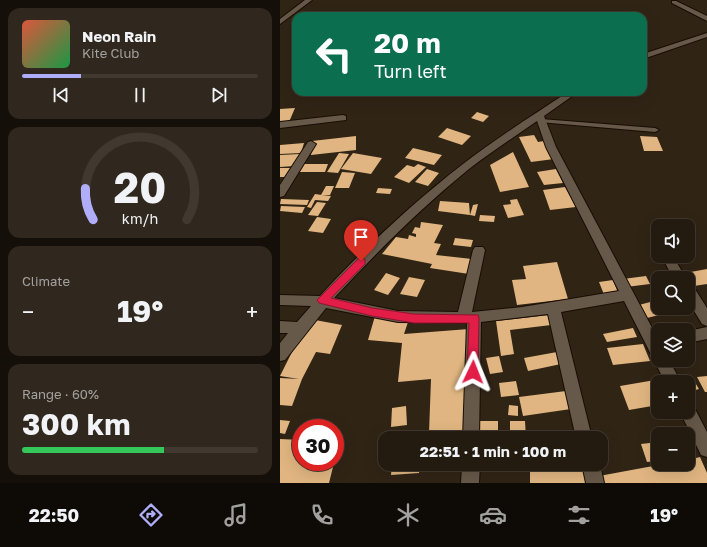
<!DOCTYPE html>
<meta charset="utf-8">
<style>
:root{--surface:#241b10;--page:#30281e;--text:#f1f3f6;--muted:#a3a19f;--line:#413930;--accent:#b0aefa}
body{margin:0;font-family:"Golos Text",sans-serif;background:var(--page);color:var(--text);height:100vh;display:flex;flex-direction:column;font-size:15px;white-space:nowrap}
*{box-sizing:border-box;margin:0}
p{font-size:13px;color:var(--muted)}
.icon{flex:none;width:22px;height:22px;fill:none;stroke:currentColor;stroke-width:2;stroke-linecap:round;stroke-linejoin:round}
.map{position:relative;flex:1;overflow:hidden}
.drawer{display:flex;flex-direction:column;gap:8px;padding:8px;background:#140f09;width:280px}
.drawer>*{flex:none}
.banner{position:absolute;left:12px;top:12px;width:355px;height:84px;border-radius:12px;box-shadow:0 4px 16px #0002,0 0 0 1px var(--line);background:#0b6e4f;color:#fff;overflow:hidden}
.fabs{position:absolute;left:371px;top:219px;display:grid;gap:8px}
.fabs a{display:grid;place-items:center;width:44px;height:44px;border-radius:8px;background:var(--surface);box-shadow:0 4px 16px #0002,0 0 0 1px var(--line);font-size:20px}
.speed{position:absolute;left:12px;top:419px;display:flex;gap:8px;font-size:20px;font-weight:700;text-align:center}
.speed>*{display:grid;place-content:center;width:52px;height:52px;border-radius:50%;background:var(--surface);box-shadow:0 4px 16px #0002,0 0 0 1px var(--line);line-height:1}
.speed .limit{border:6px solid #d22;background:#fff;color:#111}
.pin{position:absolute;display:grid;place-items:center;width:34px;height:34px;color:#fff;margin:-41px -17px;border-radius:50% 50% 50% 0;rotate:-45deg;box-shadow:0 0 4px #0007}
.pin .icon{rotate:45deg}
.me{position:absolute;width:44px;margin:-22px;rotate:2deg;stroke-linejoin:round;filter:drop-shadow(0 0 3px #0008)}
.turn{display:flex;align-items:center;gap:14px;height:84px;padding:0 16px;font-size:18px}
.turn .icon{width:52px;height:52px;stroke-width:2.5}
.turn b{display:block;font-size:28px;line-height:34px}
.big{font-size:30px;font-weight:700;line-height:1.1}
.drawer .widget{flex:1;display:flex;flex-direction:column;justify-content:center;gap:6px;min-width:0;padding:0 14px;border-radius:12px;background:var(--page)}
.drawer .dial{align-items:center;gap:0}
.dial svg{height:104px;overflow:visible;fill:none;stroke:var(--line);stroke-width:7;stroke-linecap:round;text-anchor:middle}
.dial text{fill:var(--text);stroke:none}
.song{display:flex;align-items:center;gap:12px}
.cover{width:48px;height:48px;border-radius:6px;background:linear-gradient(135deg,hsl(10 70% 55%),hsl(140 70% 35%))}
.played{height:4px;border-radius:2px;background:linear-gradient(90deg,var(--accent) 25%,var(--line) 25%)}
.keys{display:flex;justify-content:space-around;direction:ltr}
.heat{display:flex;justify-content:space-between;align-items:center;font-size:22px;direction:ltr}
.charge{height:6px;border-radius:3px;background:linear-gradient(90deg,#34c759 60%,var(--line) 0)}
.trip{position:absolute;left:98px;top:431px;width:230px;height:40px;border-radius:12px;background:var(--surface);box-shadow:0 4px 16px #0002,0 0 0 1px var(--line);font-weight:700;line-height:40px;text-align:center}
.menu{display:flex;height:64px;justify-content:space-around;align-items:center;background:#0e0b06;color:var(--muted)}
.menu .icon{width:28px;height:28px}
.menu .active{color:var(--accent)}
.menu b{font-size:18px;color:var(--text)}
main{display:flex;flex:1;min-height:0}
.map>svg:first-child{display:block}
.building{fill:#e0b581}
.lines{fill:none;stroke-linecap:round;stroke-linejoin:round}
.lane-casing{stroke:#180d02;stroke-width:2}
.street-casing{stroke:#180d02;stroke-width:2}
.lane{fill:#675949;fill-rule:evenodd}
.street{fill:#675949;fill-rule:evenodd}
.route{fill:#e11d48;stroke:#92132f}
</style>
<main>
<section class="drawer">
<div class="widget">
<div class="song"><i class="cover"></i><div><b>Neon Rain</b><p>Kite Club</p></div></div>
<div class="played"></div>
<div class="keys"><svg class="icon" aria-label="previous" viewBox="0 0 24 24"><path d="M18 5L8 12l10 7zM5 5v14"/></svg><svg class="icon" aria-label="pause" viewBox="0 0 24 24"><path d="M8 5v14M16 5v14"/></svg><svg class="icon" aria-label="next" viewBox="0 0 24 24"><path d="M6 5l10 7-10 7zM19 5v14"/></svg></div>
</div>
<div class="widget dial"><svg viewBox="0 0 100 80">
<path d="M14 69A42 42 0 1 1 86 69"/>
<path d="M14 69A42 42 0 0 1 8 45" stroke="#b0aefa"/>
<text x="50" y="56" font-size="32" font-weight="700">20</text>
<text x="50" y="72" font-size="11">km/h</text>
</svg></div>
<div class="widget"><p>Climate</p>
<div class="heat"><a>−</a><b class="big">19°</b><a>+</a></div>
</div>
<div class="widget"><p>Range · 60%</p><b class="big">300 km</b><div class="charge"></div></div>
</section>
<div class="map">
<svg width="427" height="483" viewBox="0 0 427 483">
<rect width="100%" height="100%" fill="#302415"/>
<path class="building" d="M15,108L9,122L0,123V109Z
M197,112L209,116L203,122L191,118Z
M167,128L191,136L182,145L158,137Z
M254,135L258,142L264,141L274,159L251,162L239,137Z
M76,136V150L31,155L32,141Z
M360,136L377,137L383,151H364Z
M24,143L21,153L0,154V145Z
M133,148L162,155L154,165L125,158Z
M233,152L249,187L220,192L210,165Z
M59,153L69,154L58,173L47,172Z
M73,153L102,158L91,174L61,169Z
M20,154L15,166L0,167V155Z
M23,164H48L45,172H19Z
M138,164L146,167L129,183L114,177L127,165L134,167Z
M0,168H14L11,177H0Z
M147,169L159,173L148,186L135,182Z
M276,169L283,183L264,185L257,172Z
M62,172L75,173L69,188H55Z
M46,186H54L50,195H41Z
M285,187L296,207L270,210L263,190Z
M98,188L112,189L110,194L96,193Z
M35,194L42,195L51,196L48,201L35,200L31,208L27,207Z
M1,199L29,200L27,205L0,204Z
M237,199L244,215L228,218L223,205L231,204L230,200Z
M160,201L189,203L190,215L158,211Z
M37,202L46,203L38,216L28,215Z
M198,204L195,216L190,215L193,205Z
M1,206L25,207L22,213L0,211Z
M200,215L215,216L214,222L199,221Z
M37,217L51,219L43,233L28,231Z
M141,222L163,225L154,243L161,244L156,255L192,259L189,274L150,268L152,264L102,254L116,237L128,239L129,235L136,237V234L132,233L135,227L140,228Z
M175,238L193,240L191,247L173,245Z
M277,262L288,299L237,305L232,280L246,279L243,266Z
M427,269V284L414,286L405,273Z
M392,272L395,278H378V286L372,275Z
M106,273L120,278L108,295L94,290Z
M366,276L370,284L346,287L343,279Z
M129,277L145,280L137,297L120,294Z
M333,280L339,295L325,297L319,282Z
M378,300V308L403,309L363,319L355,306Z
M269,315L271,325L230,330L234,354L221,356L216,321Z
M95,316L128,322L124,334L189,329L183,431L149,433L151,379L118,382L122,343L88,340Z
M35,320L62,325L50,354L36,352L22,379L12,406L0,405V378L19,379L0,376L13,350Z
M353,328L357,337L327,342L323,334Z
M363,344L370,361L333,365L327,348Z
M277,352L281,364L248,371L244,358Z
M219,356L223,372L210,374L206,358Z
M411,376L419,389L408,392V382H399L397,379Z
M427,376V392H425L417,377Z
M381,379L382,382H378V405L349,410L340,386Z
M236,381L239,395L221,397L219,383Z
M286,391L291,409L243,416L239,397Z
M229,405L238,406V416L228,415Z
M126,406L127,425L111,427L112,408Z
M0,420L10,421L5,434L0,433Z
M200,421H218V438H200Z
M230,421H245L246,438H230Z
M0,439L21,440V462H35L33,466L53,467L49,483H0Z
M378,442V461L367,462L361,444Z
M420,457L427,473V483H321L319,476L384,464H408V460Z
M112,464H140L139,473L111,475Z
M207,464H228V470L207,471Z
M233,464H249V468H234Z
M302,466L306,483H250V472Z"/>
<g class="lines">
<defs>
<path id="lane" d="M261,119L375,128L379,130L375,132L259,122L258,121Z"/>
<path id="street" d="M25,0H32L0,24V19Z
M392,1H396L427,16V21L392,3Z
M427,33V37L363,59V54Z
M288,92H298L264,116L276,147L378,339V360H389L401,382H385L344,301L281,312L312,438H296L268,314L201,322L199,438H183L187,323L118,322L46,308L5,360L0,361V343L8,333H0V321L17,322L31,306L0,305V295L40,296C81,251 134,202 183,164C217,138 253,115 288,92ZM257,121L266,147L339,291L242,307L192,312L205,250L203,247H195L193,250L178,312L118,311L54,298C96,253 141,208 189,169C211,152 234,137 257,121Z
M63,115L66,116V120L0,128V122Z
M31,141L36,144L4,196L0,197V185L28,142Z
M390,256L394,258L406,278H393L384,261L386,258Z
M408,285L413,286L427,308V326L422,324L408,301Z
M427,327V339L408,343V331Z
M408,404L414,407L427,432V457L421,455L400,412H408Z
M182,464H200L199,483H181Z
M302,464H320L324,483H306Z"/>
</defs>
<use href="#lane" class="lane-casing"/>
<use href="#street" class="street-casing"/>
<use href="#lane" class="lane"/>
<use href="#street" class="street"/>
</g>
<path class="route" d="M81,258L85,259V264L51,298L92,308L134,314L198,315L199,318L198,372L197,375L193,377L189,375L187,372L189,323H134L92,316L39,303L37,300L78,259Z"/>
</svg>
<div class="fabs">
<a><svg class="icon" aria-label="sound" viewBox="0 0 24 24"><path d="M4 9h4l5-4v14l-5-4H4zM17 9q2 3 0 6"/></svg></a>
<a><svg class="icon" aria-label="search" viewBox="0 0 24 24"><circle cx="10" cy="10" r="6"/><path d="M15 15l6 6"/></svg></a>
<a><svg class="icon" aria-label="layers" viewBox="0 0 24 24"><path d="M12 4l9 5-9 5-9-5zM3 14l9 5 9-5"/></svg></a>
<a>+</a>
<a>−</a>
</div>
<div class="speed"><div class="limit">30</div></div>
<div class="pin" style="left:81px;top:261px;background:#d93025"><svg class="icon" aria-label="arrive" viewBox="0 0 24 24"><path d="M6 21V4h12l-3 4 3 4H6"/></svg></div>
<svg class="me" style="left:193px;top:372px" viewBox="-20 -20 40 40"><path d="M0-17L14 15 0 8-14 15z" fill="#e11d48" stroke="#fff" stroke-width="4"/></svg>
<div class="trip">22:51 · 1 min · 100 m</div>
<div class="banner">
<div class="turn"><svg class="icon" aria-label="left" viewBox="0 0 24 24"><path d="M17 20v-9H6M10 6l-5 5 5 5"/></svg><div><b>20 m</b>Turn left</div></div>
</div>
</div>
</main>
<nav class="menu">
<b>22:50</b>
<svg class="icon active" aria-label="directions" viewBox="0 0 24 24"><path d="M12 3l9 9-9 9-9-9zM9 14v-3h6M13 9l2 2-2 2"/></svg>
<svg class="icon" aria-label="music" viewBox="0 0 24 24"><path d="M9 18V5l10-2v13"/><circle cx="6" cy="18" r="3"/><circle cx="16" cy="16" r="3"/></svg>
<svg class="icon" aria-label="phone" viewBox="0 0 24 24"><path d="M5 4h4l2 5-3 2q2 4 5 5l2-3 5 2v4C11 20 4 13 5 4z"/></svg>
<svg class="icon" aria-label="climate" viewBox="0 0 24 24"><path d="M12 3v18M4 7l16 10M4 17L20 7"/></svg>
<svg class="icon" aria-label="car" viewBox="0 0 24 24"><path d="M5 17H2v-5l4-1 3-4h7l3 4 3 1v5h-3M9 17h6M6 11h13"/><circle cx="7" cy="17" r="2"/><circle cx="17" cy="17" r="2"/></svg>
<svg class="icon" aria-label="filters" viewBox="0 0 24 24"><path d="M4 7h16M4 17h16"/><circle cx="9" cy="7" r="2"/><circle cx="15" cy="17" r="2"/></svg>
<b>19°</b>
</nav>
